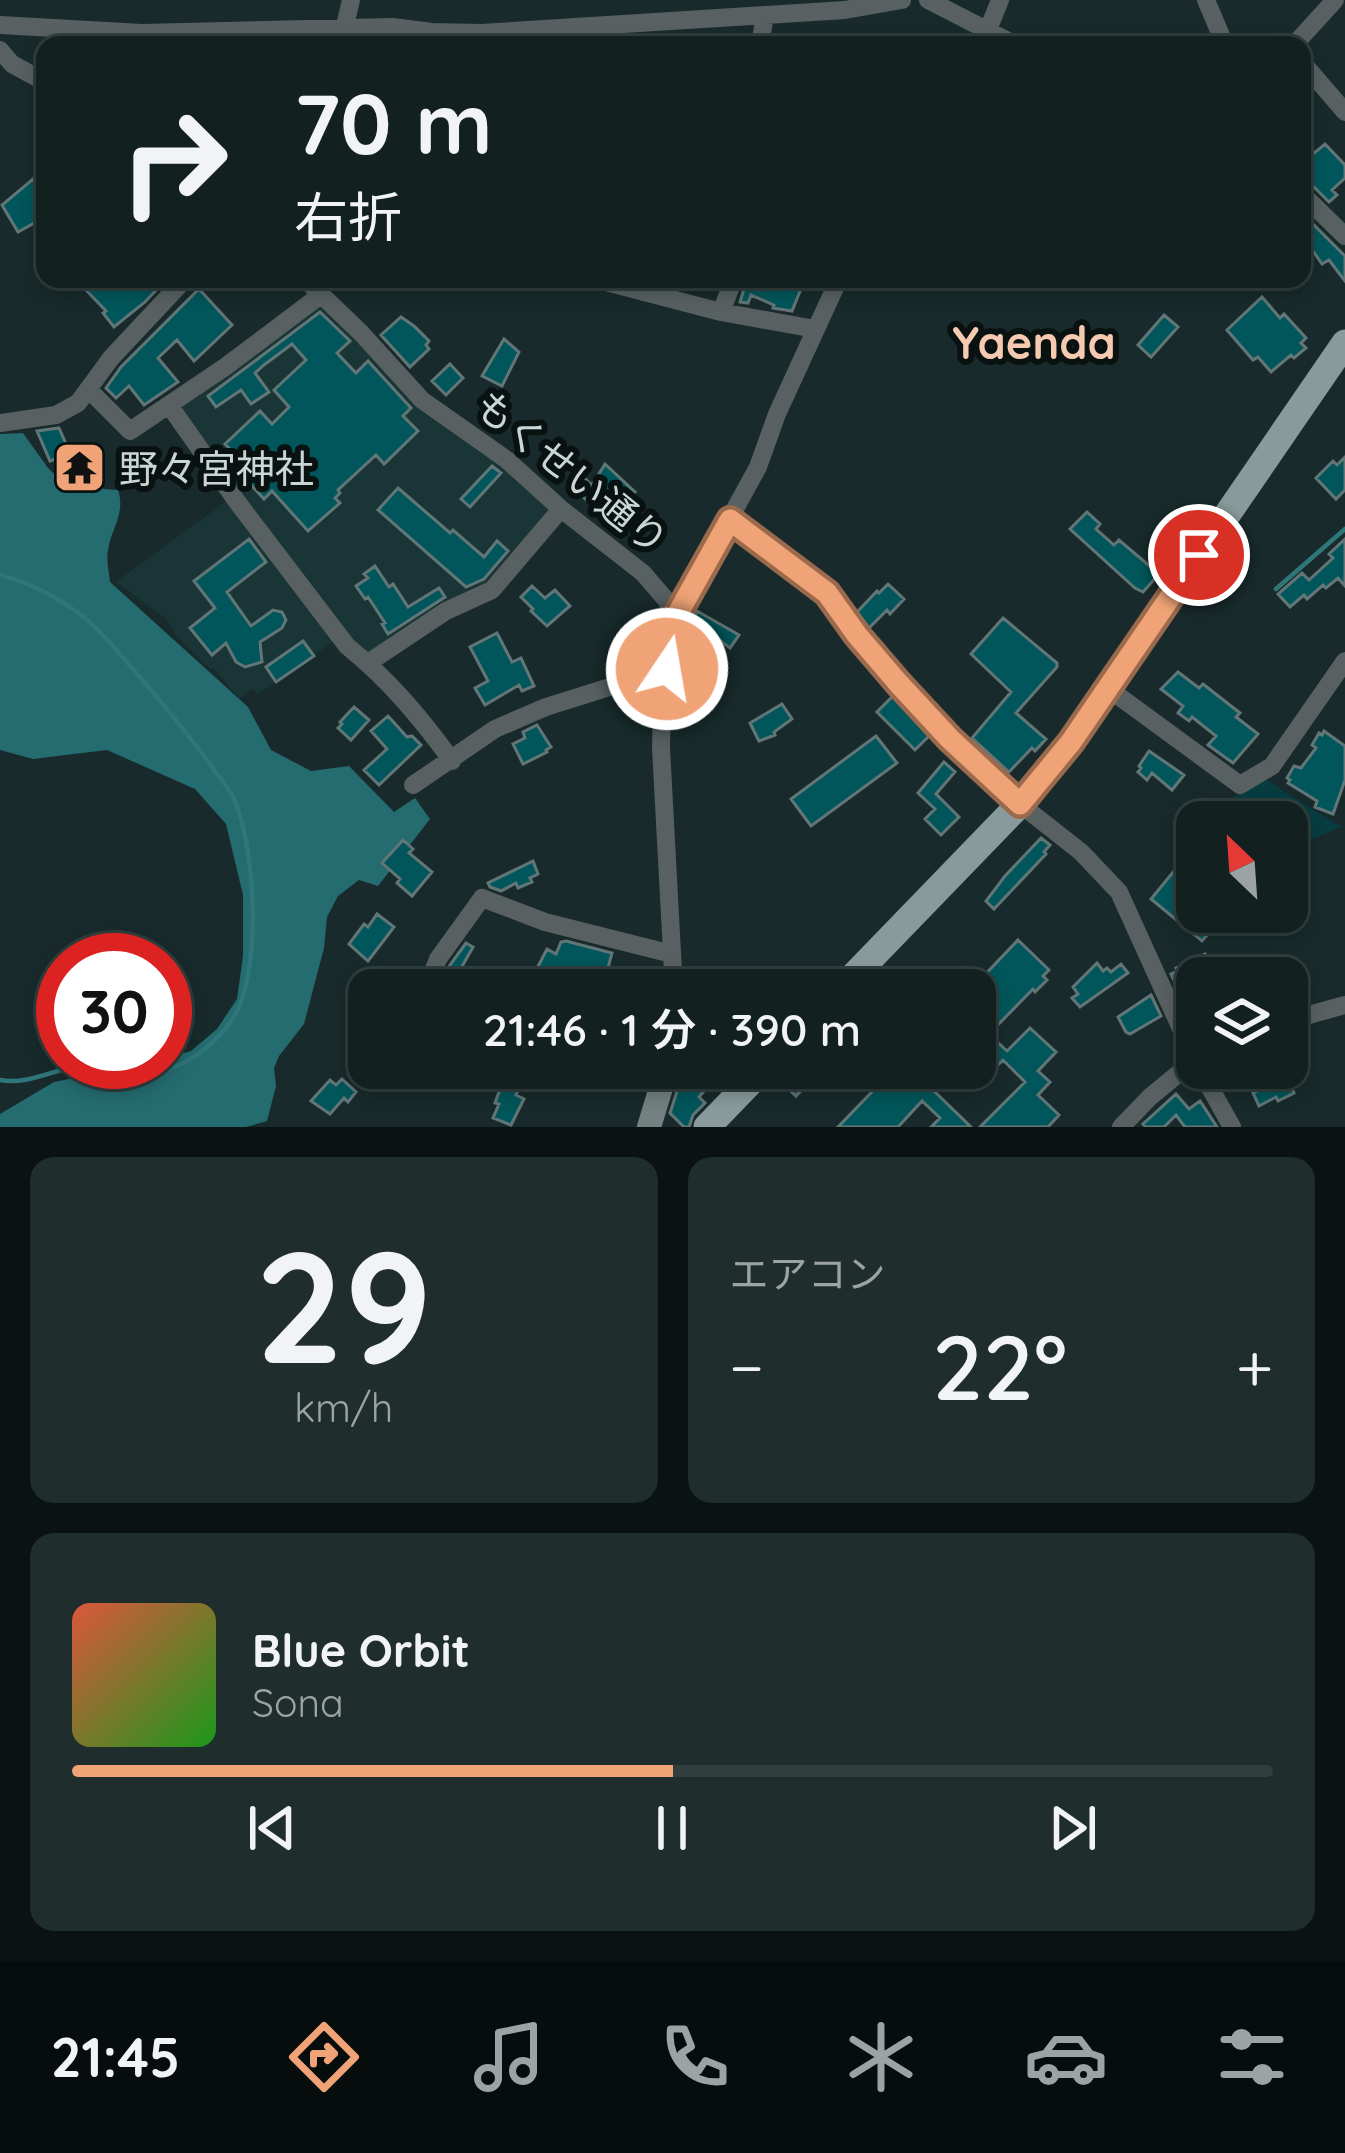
<!DOCTYPE html>
<html lang="ja">
<meta charset="utf-8">
<style>
:root{--surface:#122020;--page:#1f2d2d;--text:#f1f3f6;--muted:#9ca3a5;--line:#313e3e;--accent:#efa377}
body{margin:0;font-family:Quicksand,"Noto Sans JP",sans-serif;background:var(--page);color:var(--text);height:100vh;display:flex;flex-direction:column;font-size:45px;white-space:nowrap}
*{box-sizing:border-box;margin:0}
p{font-size:39px;color:var(--muted)}
.icon{flex:none;width:66px;height:66px;fill:none;stroke:currentColor;stroke-width:2;stroke-linecap:round;stroke-linejoin:round}
.map{position:relative;height:1127px;overflow:hidden}
.drawer{display:flex;flex-direction:column;gap:30px;padding:30px;background:#0a1212;flex:1}
.drawer>*{flex:none}
.hud{position:absolute;left:36px;top:36px;width:1275px;height:252px;border-radius:24px;box-shadow:0 6px 18px #0003,0 0 0 3px var(--line);background:#122020;color:var(--text);overflow:hidden}
.needle{width:78px;rotate:335deg}
.fabs{position:absolute;left:1176px;top:801px;display:grid;gap:24px}
.fabs a{display:grid;place-items:center;width:132px;height:132px;border-radius:24px;background:var(--surface);box-shadow:0 6px 18px #0003,0 0 0 3px var(--line);font-size:60px}
.speed{position:absolute;left:36px;top:933px;display:flex;gap:24px;font-size:60px;font-weight:700;text-align:center}
.speed>*{display:grid;place-content:center;width:156px;height:156px;border-radius:50%;background:var(--surface);box-shadow:0 6px 18px #0003,0 0 0 3px var(--line);line-height:1}
.speed .limit{border:18px solid #d22;background:#fff;color:#111}
.pin{position:absolute;display:grid;place-items:center;width:102px;height:102px;color:#fff;margin:-51px;border:6px solid #fff;border-radius:50%;box-shadow:0 3px 12px #0007}
.me{position:absolute;width:132px;margin:-66px;rotate:12deg;stroke-linejoin:round;filter:drop-shadow(0 0 9px #0008)}
.turn{display:flex;align-items:center;gap:42px;height:252px;padding:0 60px;font-size:54px}
.turn .icon{width:156px;height:156px;stroke-width:2.5}
.turn b{display:block;font-size:84px;line-height:102px}
.big{font-size:90px;font-weight:600;line-height:1.1}
.drawer .tile{flex:1;display:flex;flex-direction:column;justify-content:center;gap:18px;min-width:0;padding:0 42px;border-radius:24px;background:var(--page)}
.drawer .dial{align-items:center;gap:0}
.dial b{font-size:156px;line-height:1}
.song{display:flex;align-items:center;gap:36px}
.cover{width:144px;height:144px;border-radius:18px;background:linear-gradient(135deg,hsl(10 70% 55%),hsl(120 70% 35%))}
.played{height:12px;border-radius:6px;background:linear-gradient(90deg,var(--accent) 50%,var(--line) 50%)}
.keys{display:flex;justify-content:space-around;direction:ltr}
.heat{display:flex;justify-content:space-between;align-items:center;font-size:66px;direction:ltr}
.drawer .tiles{flex:1;display:grid;gap:30px;grid-template-columns:1fr 1fr}
.tile:last-child{grid-column:span 2}
.trip{position:absolute;left:348px;top:969px;width:648px;height:120px;border-radius:24px;background:var(--surface);box-shadow:0 6px 18px #0003,0 0 0 3px var(--line);font-weight:600;line-height:120px;text-align:center}
.tab-bar{display:flex;height:192px;justify-content:space-around;align-items:center;background:#070d0d;color:var(--muted)}
.tab-bar .icon{width:84px;height:84px}
.tab-bar .active{color:var(--accent)}
.tab-bar b{font-size:54px;color:var(--text)}
.map>svg:first-child{display:block}
.built{fill:#193536}
.green{fill:#073d40}
.forest{fill:#246c70}
.lines{fill:none;stroke-linecap:round;stroke-linejoin:round}
.stream{stroke:#2f767a;stroke-width:4.5}
.building{fill:#00565a;stroke:#627677;stroke-width:3}
.street{stroke:#586061;stroke-width:18}
.secondary{stroke:#738181;stroke-width:24}
.primary{stroke:#889a9b;stroke-width:27}
.route-casing{stroke:#9b6a4d;stroke-width:30}
.route{stroke:#efa377;stroke-width:21}
.labels{text-anchor:middle;dominant-baseline:central;stroke-width:12;stroke-linejoin:round;paint-order:stroke}
.poi-label{font-size:39px;fill:#cad5d5;stroke:#091111;text-anchor:start}
.street-label{font-size:39px;fill:#cad5d5;stroke:#091111}
.quarter-label{font-size:45px;font-weight:bold;fill:#f6cab1;stroke:#091111}
</style>
<div class="map">
<svg width="1345" height="1127" viewBox="0 0 1345 1127">
<rect width="100%" height="100%" fill="#182a2b"/>
<path class="built" d="M322,305L423,410L496,462L556,513L490,587L370,658L344,634L258,694L253,689L239,699L214,668L210,669L176,635L165,618L116,582L237,493L179,410L181,405Z"/>
<path class="green" d="M1265,779L1341,827L1287,849V822H1227L1217,807Z"/>
<path class="forest" d="M23,433L48,468L72,491L89,481L104,489L118,490C126,513 111,529 108,550C106,560 109,572 110,582L248,707L271,750L311,771L349,766L394,812L415,798L430,819L378,886L359,880L338,896L327,917L324,948L304,1024L279,1056L274,1068L276,1086L267,1121L246,1127H0V1114L54,1082L152,1062H165V1058L191,1051L217,1029L237,999L243,956V895L226,824L195,789L107,750L33,759L0,750V434Z"/>
<g class="lines">
<path class="stream" d="M0,575C33,583 71,604 95,627C110,642 124,659 138,675C164,705 189,735 212,767C219,777 228,787 233,797C256,846 263,974 232,1020C213,1048 184,1067 151,1075C126,1081 111,1067 89,1066C59,1065 32,1086 0,1080
M1276,589L1345,529"/>
</g>
<path class="building" d="M1325,144L1345,165V178L1332,190L1337,195L1329,202L1310,183L1312,182L1302,169V163Z
M33,179L45,192V217L18,232L2,205Z
M1302,213L1345,256V281L1329,260L1322,264L1313,251L1302,258Z
M95,279H157L162,284L145,302L114,327L103,313L106,311L87,291L90,288L88,286Z
M747,279H805L792,311L773,308L774,305L751,295L748,303L740,302Z
M199,289L232,325L194,361L177,340L158,358L178,382L144,405L129,386L116,398L106,388L121,367Z
M1262,297L1280,318L1284,314L1306,338L1301,343L1306,348L1294,358L1291,355L1271,372L1258,357L1253,360L1227,330Z
M320,312L350,341L337,353L356,373L368,361L411,408L403,416L418,431L384,464L376,455L338,490L340,493L335,498L340,503L308,531L272,491L264,499L226,457L232,451L225,444L260,411L272,424L289,407L274,390L306,360L292,344L264,365L255,373L269,392L251,404L241,390L216,407L208,396Z
M1164,315L1178,327L1151,357L1138,345Z
M401,317L414,326L429,341L426,345L429,349L410,367L381,335Z
M504,339L519,352L502,386L482,376Z
M450,364L463,378L446,395L432,381Z
M59,428L74,462L83,456L94,472L72,484L55,459L50,461L37,431Z
M1345,457V490L1336,499L1316,478L1333,461L1337,465Z
M605,464L635,492L622,505L619,503L605,518L569,483L579,473L592,485Z
M492,466L501,473L470,507L461,499Z
M398,488L450,533L453,530L484,557L497,541L508,551L484,579L466,587L378,510Z
M1087,512L1100,524L1096,529L1114,545L1119,540L1159,574L1143,592L1135,588L1070,529Z
M249,539L266,562L227,592L251,626L273,610L282,612L286,620L282,628L260,642L262,662L245,667L236,662L226,643L212,655L190,628L215,608L194,581Z
M1345,539V586L1338,578L1326,588L1323,585L1307,599L1304,595L1290,607L1278,594L1302,573L1309,580L1333,558L1329,554Z
M375,566L389,587L393,584L408,607L439,588L445,597L388,634L382,624L385,623L368,597L365,599L356,586L368,578L364,574Z
M888,584L904,599L890,614L887,610L869,628L857,612L877,591L879,593Z
M532,586L545,598L555,590L570,606L547,626L531,611L533,609L521,597Z
M697,611L739,635L730,648L721,641L699,678L684,669L703,629L691,622Z
M1003,618L1057,663V667L1016,713L1046,739L1035,751L1032,748L1009,772L972,738L1011,692L971,654Z
M497,633L512,662L521,658L534,686L522,691L519,685L485,705L475,688L488,681L470,647Z
M303,641L314,656L276,682L266,667Z
M1178,672L1199,688L1203,684L1217,695L1240,713L1236,717L1258,734L1233,763L1208,745L1216,736L1192,717L1189,721L1178,713L1183,706L1161,689Z
M893,696L929,736L915,750L877,712Z
M782,704L792,719L774,732L775,735L759,741L750,723Z
M354,707L369,720L351,740L338,728L342,724L340,722Z
M388,716L407,737L412,736L421,745L379,785L364,770L387,749L371,731Z
M537,725L551,747L546,750L547,752L523,764L513,744L525,738L523,732Z
M1324,731L1345,746V780L1333,814L1315,807L1317,801L1288,783L1290,780L1287,778L1294,766L1301,768L1316,748L1312,745L1319,733L1322,735Z
M876,736L897,763L811,826L791,799Z
M1149,751L1184,775L1172,790L1152,773L1147,780L1138,772L1141,768L1139,766Z
M944,762L955,772L936,794L959,817L941,835L925,819L935,809L918,793Z
M1041,838L1050,845L1044,852L1046,854L994,909L986,901L1005,876Z
M403,840L413,849L409,853L432,872L412,896L397,883L400,879L382,863Z
M1197,843V912H1227L1202,941L1151,899Z
M533,861L538,874L530,878L532,882L518,888L516,883L501,891L490,887L488,883Z
M377,914L394,927L368,961L349,944L364,924L368,927Z
M1018,940L1049,970L1043,976L1047,980L1035,992L1033,989L989,1034L1007,1051L1030,1028L1056,1052L1038,1071L1050,1082L1038,1095L1059,1115L1048,1127H980L1025,1082L1003,1060L980,1083L966,1068H975V985Z
M566,941L612,953L602,990L560,979L554,990H530L533,983L530,982L547,949L556,954L561,942Z
M466,943L473,947L460,970L467,974L461,985L454,981L449,990H440L450,965Z
M1205,954L1212,969L1200,975L1201,978H1197V985L1180,993L1171,974L1178,971L1176,968Z
M1097,963L1103,971L1107,968L1111,972L1121,964L1128,973L1080,1007L1072,998L1078,994L1073,987Z
M1151,995L1161,1016L1130,1034L1126,1032L1118,1017Z
M683,1068H739L728,1080L720,1072L699,1097L705,1103L693,1115L689,1127H684L670,1113L679,1085L685,1079L682,1076Z
M789,1068H804L811,1075L805,1081L808,1083L796,1096L778,1079Z
M895,1068H955L933,1090L971,1127H931L940,1118L922,1101L898,1127H838Z
M1262,1068H1306L1287,1078L1294,1093L1278,1101L1276,1097L1259,1106L1253,1093L1268,1086Z
M342,1079L356,1092L348,1102L344,1098L330,1114L311,1101L330,1080L336,1085Z
M502,1084L518,1090L516,1095L524,1099L511,1125L493,1118L499,1104L495,1103Z
M1176,1094L1189,1109L1200,1101L1217,1127H1185L1176,1115L1164,1127H1146L1143,1124Z"/>
<g class="lines">
<path class="street" d="M928,0L1016,45
M1206,0L1225,45
M0,25L142,33L392,27L432,32L482,33L845,10L902,0
M333,45L344,30L351,0
M760,45L765,15
M982,45L1000,0
M1294,45L1335,0
M0,50L12,64L45,82
M1302,62L1345,112
M1302,194L1345,236
M305,279L361,333L422,400L507,460L561,509L643,573L667,601L673,622L662,706L661,748L674,990
M607,279L606,282L721,312L815,329
M721,312L734,279
M88,389L130,431L225,367L322,294
M169,405L238,503L347,646C389,680 421,718 452,761
M0,423L56,415L78,403L111,358L185,279
M730,520L827,593L857,635L950,739L1020,804L1081,852L1119,892L1197,1064
M673,622L758,467L777,414L839,279
M368,663L446,611L492,590L561,509
M1109,689L1240,785L1272,766L1345,661
M413,785L495,729L546,707L667,669
M426,990L438,959L482,898L545,922L672,954
M1287,1021L1345,1005
M1199,1068L1232,1127
M1121,1127L1150,1097L1195,1060"/>
<path class="secondary" d="M649,1127L667,1068"/>
<path class="primary" d="M840,990L1020,804L1071,742L1345,343
M707,1127L764,1068"/>
</g>
<g class="lines">
<defs>
<path id="route" d="M667,669L673,622L730,520L827,593L857,635L899,684L950,739L1020,804L1071,742L1199,555"/>
</defs>
<use href="#route" class="route-casing"/>
<use href="#route" class="route"/>
</g>
<defs>
<symbol id="temple-square" viewBox="-11 -11 22 22"><rect x="-9" y="-9" width="18" height="18" rx="4" fill="#efa377" stroke="#091111"/><path d="M0-6L5-2H3V0L6.5 2.5H4V6H1.5V3h-3V6H-4V2.5H-6.5L-3 0V-2H-5Z" fill="#111"/></symbol>
</defs>
<g fill-rule="evenodd">
<use href="#temple-square" x="50" y="438" width="59" height="59"/>
</g>
<g class="labels">
<g class="poi-label">
<text x="119" y="468">野々宮神社</text>
</g>
<g class="street-label">
<text transform="translate(572 472) rotate(39)">もくせい通り</text>
</g>
<g class="quarter-label">
<text x="1034" y="342">Yaenda</text>
</g>
</g>
</svg>
<div class="fabs">
<a><svg class="needle" viewBox="-14 -14 28 28"><path d="M0-13l5 13h-10z" fill="#e53935"/><path d="M0 13l5-13h-10z" fill="#9ca3a5"/></svg></a>
<a><svg class="icon" aria-label="layers" viewBox="0 0 24 24"><path d="M12 4l9 5-9 5-9-5zM3 14l9 5 9-5"/></svg></a>
</div>
<div class="speed"><div class="limit">30</div></div>
<div class="pin" style="left:1199px;top:555px;background:#d93025"><svg class="icon" aria-label="arrive" viewBox="0 0 24 24"><path d="M6 21V4h12l-3 4 3 4H6"/></svg></div>
<svg class="me" style="left:667px;top:669px" viewBox="-20 -20 40 40"><circle r="17" fill="#efa377" stroke="#fff" stroke-width="3"/><path d="M0-11L8 9 0 5-8 9z" fill="#fff"/></svg>
<div class="trip">21:46 · 1 分 · 390 m</div>
<div class="hud">
<div class="turn"><svg class="icon" aria-label="right" viewBox="0 0 24 24"><path d="M7 20v-9h11M14 6l5 5-5 5"/></svg><div><b>70 m</b>右折</div></div>
</div>
</div>
<section class="drawer">
<div class="tiles">
<div class="tile dial"><b>29</b><p>km/h</p></div>
<div class="tile"><p>エアコン</p>
<div class="heat"><a>−</a><b class="big">22°</b><a>+</a></div>
</div>
<div class="tile">
<div class="song"><i class="cover"></i><div><b>Blue Orbit</b><p>Sona</p></div></div>
<div class="played"></div>
<div class="keys"><svg class="icon" aria-label="previous" viewBox="0 0 24 24"><path d="M18 5L8 12l10 7zM5 5v14"/></svg><svg class="icon" aria-label="pause" viewBox="0 0 24 24"><path d="M8 5v14M16 5v14"/></svg><svg class="icon" aria-label="next" viewBox="0 0 24 24"><path d="M6 5l10 7-10 7zM19 5v14"/></svg></div>
</div>
</div>
</section>
<nav class="tab-bar">
<b>21:45</b>
<svg class="icon active" aria-label="directions" viewBox="0 0 24 24"><path d="M12 3l9 9-9 9-9-9zM9 14v-3h6M13 9l2 2-2 2"/></svg>
<svg class="icon" aria-label="music" viewBox="0 0 24 24"><path d="M9 18V5l10-2v13"/><circle cx="6" cy="18" r="3"/><circle cx="16" cy="16" r="3"/></svg>
<svg class="icon" aria-label="phone" viewBox="0 0 24 24"><path d="M5 4h4l2 5-3 2q2 4 5 5l2-3 5 2v4C11 20 4 13 5 4z"/></svg>
<svg class="icon" aria-label="climate" viewBox="0 0 24 24"><path d="M12 3v18M4 7l16 10M4 17L20 7"/></svg>
<svg class="icon" aria-label="car" viewBox="0 0 24 24"><path d="M5 17H2v-5l4-1 3-4h7l3 4 3 1v5h-3M9 17h6M6 11h13"/><circle cx="7" cy="17" r="2"/><circle cx="17" cy="17" r="2"/></svg>
<svg class="icon" aria-label="filters" viewBox="0 0 24 24"><path d="M4 7h16M4 17h16"/><circle cx="9" cy="7" r="2"/><circle cx="15" cy="17" r="2"/></svg>
</nav>
